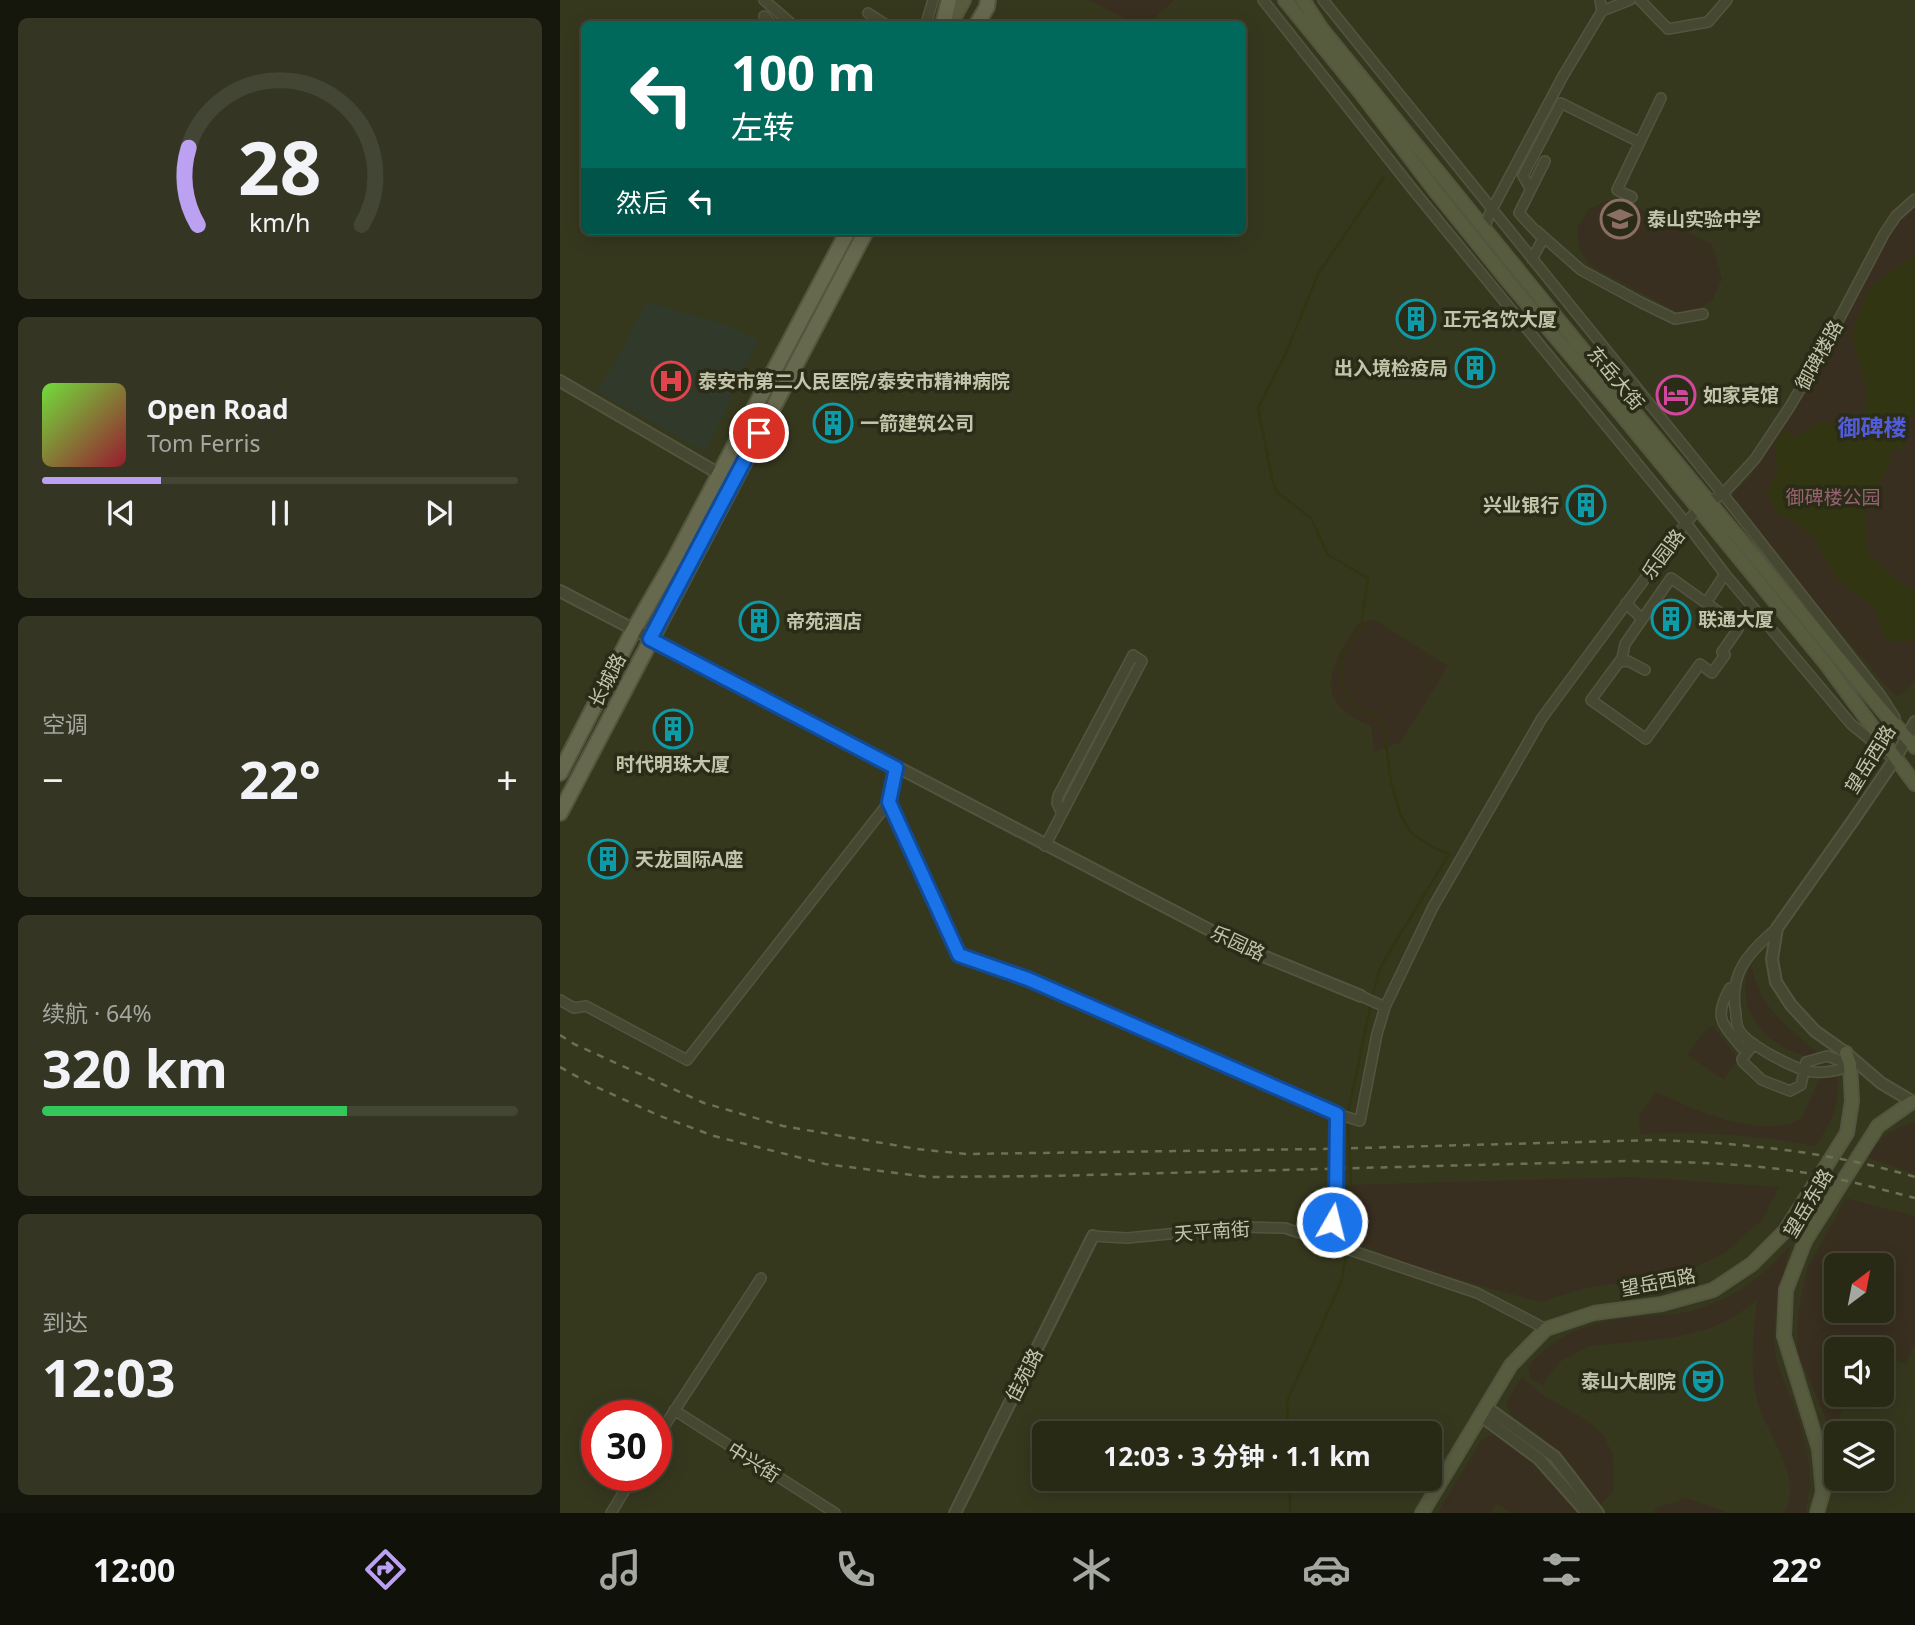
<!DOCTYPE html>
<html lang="zh">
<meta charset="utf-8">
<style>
:root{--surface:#282a16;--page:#343623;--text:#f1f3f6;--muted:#a5a7a1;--line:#444635;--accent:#bca0f2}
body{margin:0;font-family:"Noto Sans","Noto Sans SC",sans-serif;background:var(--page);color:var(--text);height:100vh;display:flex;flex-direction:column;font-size:26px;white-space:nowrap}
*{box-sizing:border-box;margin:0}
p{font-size:23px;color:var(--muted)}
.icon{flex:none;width:38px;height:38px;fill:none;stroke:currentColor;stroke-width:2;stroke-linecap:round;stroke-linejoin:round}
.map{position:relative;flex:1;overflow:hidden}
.sheet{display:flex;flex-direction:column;gap:18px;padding:18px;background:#16170c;width:560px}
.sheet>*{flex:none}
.top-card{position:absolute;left:21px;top:21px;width:665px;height:214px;border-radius:10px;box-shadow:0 4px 18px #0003,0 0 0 2px var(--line);background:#00695c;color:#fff;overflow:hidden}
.needle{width:46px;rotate:32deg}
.fabs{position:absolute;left:1264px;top:1253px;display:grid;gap:14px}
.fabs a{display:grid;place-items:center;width:70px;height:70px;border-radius:10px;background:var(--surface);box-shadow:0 4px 18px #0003,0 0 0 2px var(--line);font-size:35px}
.speed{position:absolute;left:21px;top:1400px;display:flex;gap:14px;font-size:35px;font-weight:700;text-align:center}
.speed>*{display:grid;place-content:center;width:91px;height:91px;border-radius:50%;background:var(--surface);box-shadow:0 4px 18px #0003,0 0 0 2px var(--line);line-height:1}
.speed .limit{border:10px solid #d22;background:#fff;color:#111}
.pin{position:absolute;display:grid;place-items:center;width:60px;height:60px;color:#fff;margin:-30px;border:4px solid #fff;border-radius:50%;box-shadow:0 2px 7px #0007}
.me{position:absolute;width:77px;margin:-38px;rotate:8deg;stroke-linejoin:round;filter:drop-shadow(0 0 5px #0008)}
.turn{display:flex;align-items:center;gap:24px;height:147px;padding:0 35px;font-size:32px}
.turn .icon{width:91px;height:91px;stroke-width:2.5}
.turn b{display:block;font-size:49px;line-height:60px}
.then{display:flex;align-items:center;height:66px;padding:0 35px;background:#0003;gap:14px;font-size:26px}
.big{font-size:52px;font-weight:700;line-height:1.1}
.sheet .widget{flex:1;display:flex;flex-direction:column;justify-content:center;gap:10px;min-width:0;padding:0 24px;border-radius:10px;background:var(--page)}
.sheet .dial{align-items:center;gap:0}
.dial svg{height:182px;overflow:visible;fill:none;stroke:var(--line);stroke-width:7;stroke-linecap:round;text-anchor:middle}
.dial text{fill:var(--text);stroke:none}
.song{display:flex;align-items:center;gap:21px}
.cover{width:84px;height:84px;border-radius:10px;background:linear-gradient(135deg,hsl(100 70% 55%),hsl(350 70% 35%))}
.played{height:7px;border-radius:4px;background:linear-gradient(90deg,var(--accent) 25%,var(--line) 25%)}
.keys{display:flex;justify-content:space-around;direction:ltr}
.heat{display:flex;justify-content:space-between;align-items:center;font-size:38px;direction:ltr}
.charge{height:10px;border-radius:5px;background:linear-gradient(90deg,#34c759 64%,var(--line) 0)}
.trip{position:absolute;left:472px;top:1421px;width:410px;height:70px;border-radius:10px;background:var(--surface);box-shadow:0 4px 18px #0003,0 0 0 2px var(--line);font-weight:700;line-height:70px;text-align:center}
.tabs{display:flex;height:112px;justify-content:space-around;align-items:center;background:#101109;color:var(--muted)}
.tabs .icon{width:49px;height:49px}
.tabs .selected{color:var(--accent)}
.tabs b{font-size:32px;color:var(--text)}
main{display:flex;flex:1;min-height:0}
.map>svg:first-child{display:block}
.medical{fill:#30392a}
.green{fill:#392f20;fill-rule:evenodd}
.water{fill:#323512}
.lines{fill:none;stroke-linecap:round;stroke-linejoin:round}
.stream{stroke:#323512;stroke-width:2.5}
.minor-casing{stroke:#53553e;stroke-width:12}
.tertiary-casing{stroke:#53553e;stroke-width:14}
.secondary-casing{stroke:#53553e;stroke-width:16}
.primary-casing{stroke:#53553e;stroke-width:18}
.minor{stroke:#464832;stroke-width:9}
.tertiary{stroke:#464832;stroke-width:10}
.secondary{stroke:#585c3f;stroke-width:12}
.primary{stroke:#67694f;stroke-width:14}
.rail{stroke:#6d7053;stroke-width:2.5;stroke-dasharray:7 7;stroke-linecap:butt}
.route-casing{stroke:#114b97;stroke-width:18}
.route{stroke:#1a73e8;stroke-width:12}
.labels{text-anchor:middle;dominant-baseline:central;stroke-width:7;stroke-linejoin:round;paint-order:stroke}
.poi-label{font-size:19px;font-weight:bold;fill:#c3c5ab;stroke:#2b2c17;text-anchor:start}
.street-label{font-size:19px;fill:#c3c5ab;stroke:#2b2c17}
.park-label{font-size:19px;fill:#976271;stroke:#2b2c17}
.quarter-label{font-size:23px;font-weight:bold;fill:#525cda;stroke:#2b2c17}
</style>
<main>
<section class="sheet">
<div class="widget dial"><svg viewBox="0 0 100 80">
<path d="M14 69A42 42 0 1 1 86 69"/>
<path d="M14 69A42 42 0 0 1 10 35" stroke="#bca0f2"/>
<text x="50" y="56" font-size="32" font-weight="700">28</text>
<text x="50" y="72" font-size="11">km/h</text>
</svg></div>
<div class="widget">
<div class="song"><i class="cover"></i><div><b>Open Road</b><p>Tom Ferris</p></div></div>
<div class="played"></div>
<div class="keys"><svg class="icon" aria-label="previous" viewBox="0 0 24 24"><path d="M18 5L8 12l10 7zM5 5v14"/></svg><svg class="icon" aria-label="pause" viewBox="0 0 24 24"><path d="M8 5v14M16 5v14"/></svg><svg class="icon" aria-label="next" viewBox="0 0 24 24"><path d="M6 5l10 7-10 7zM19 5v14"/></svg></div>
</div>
<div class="widget"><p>空调</p>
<div class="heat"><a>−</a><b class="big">22°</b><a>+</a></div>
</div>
<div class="widget"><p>续航 · 64%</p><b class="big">320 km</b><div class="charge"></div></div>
<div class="widget"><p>到达</p><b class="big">12:03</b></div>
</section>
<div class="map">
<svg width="1355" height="1513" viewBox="0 0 1355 1513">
<rect width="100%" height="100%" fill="#36381e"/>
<path class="medical" d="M87,302L167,325L198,340L145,452L37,391L50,371Z"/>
<path class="green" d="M528,0H614L588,24H576Z
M1046,201L1066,202L1152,244L1162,279L1153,299L1136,311L1117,312L1031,266L1019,249L1017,228L1029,209Z
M1355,204V679L1346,691L1337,696L1332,693L1170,501L1173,493L1189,478L1248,381L1323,239L1344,211Z
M815,620L888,666L841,742L814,752L811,726C749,701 771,665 798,623Z
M1192,967C1200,1010 1229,1027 1260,1055L1256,1058C1211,1050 1175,1018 1188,969Z
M1153,1026L1178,1058L1164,1080L1127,1055L1145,1031Z
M1276,1072C1281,1104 1273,1121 1255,1146C1197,1135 1138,1131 1080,1134L1079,1116L1096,1092C1136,1110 1198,1140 1241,1119L1260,1077Z
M1355,1122V1174L1306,1157C1322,1137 1330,1129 1355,1122Z
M1072,1177L1219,1187L1203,1219L1165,1253L1114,1277L1030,1287L979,1302L865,1270L773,1235L786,1185Z
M1286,1198L1355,1216V1342L1346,1364L1321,1355V1349H1276V1395H1286L1280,1419L1268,1424L1237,1350L1238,1312L1247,1269ZM1276,1265H1321V1311H1276Z
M1230,1246C1221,1286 1210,1316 1216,1357C1218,1369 1225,1381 1229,1393C1244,1430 1257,1473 1245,1513H1224C1243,1484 1212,1440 1201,1412C1187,1375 1194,1337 1197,1300L1173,1318L1148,1329L1112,1338L1029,1346L1001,1361L988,1376L984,1386L971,1379L968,1366C1003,1328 1034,1322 1084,1316C1098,1315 1113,1315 1127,1312C1175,1299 1197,1281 1230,1246Z
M962,1377L980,1393L1028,1421L1044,1436L1053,1455L1054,1491L1039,1506L1013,1467L978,1434L951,1415L946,1402Z
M937,1435L976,1462L1020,1513H951L936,1504L931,1513H878L920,1442L928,1436Z
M1126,1498L1162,1510L1166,1513H1094L1096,1508Z"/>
<path class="water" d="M1355,254V409L1346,425V450L1329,449L1331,461L1305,512L1308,554L1341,583L1355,590V635L1350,642H1327L1315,609L1276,578L1253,536L1232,520L1217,514L1207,493L1218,469L1214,444L1226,429L1236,438L1261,422L1301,423L1308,397L1292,335L1309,288Z"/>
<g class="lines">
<path class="stream" d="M812,997L821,966L889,854L874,848L852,834L841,816L831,782L824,728L816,716L794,708L784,690L780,671L783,655L801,627L808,578L768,555L751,518L718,493L713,483L698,408L726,353L758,274L824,177
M788,1113L811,1003
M788,1120L793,1222L788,1246
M728,1433L727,1401L781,1283L787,1252
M730,1513V1479"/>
<defs>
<path id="minor" d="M204,0L232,24
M703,0L854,191L1126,523L1165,574L1291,724L1329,755
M763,0L1174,508L1321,696L1335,718
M1040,0L1042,11
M1080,0L1108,29L1148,22L1167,0
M308,13L325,24
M204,16L212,24
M366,24L373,0
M970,188L963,176L1001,103L1079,142
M1072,197L1057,190L1101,98
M924,230L929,215L1003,76L1042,11L1070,0
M977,231L1021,270L1082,303L1115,319L1143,314
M972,259L983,239L959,213L985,161
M1111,578L1177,625L1178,629L1162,652L1165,655L1152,673L1140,664L1086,739L1031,700L1062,658L1065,644Z
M1066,603L1082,619
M1146,603L1165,574
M1059,662L1068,661L1085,670
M336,768L329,802L399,955L468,980L777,1114L800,1121L817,1034L825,1007
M485,846L582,661L573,655L498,796L497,803L501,812
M1217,928C1188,953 1168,974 1176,1014C1176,1019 1177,1026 1179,1030C1188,1045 1237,1071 1254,1072C1263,1073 1283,1071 1290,1064
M1170,988C1153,1018 1162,1023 1182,1048L1193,1045
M801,996L825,1007L873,907L982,718L1126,523L1138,509L1149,501L1162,495L1195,459L1229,408L1257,361L1324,234L1336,216L1355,199
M0,1000L14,1008L26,1006L127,1060L329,802
M1194,1044L1182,1059L1183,1062L1202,1080L1230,1091L1241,1085L1246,1062L1267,1056L1292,1065
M533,1236L567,1238L681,1227L725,1228L917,1293L986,1329
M767,1243L776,1200L777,1114
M114,1410L275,1513
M96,1439L201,1278
M51,1513L74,1475"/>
<path id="tertiary" d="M0,381L173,482
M0,591L686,949L801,996
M1355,722L1335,759L1292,822L1217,928L1212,959L1216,982L1231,1005L1255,1031L1286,1053L1321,1083L1355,1103
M926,1407L995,1457L1038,1513
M921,1416L979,1459L1027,1513
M395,1513L533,1236"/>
<path id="secondary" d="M725,0L800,92L873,188L948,281L1061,414L1266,664L1355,784
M743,0L761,28L1040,371L1322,710L1355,747
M391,24L404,0
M862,1513L951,1365L986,1329L1034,1313L1102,1304L1153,1290L1192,1264L1225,1231L1287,1133L1292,1101L1290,1064L1286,1053
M1257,1513L1263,1492L1259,1449L1224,1336L1226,1290L1245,1241L1318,1126L1352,1102"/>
<path id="primary" d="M383,24L389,0
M417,24L427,7L428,0
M0,773L73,631L114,560L288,231
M0,813L306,231"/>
</defs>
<use href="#minor" class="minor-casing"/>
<use href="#tertiary" class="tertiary-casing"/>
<use href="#secondary" class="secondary-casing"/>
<use href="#primary" class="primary-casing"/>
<use href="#minor" class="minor"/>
<use href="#tertiary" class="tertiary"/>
<use href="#secondary" class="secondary"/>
<use href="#primary" class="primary"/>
<path class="rail" d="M0,1035L14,1044L144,1103L223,1126L357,1149L406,1154L761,1149L1096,1140C1184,1143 1271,1152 1355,1177
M0,1067L32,1085L100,1116L154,1136L265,1164L368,1177L490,1176L1069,1161C1126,1162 1184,1163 1240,1172C1279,1178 1317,1188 1355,1198"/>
</g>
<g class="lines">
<defs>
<path id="route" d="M199,433L90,639L336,768L329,802L399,955L468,979L777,1114L776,1200L772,1222"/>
</defs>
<use href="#route" class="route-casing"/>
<use href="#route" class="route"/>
</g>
<defs>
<symbol id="school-ring" viewBox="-11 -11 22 22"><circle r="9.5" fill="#2b2c17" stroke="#8d6e63" stroke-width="1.5"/><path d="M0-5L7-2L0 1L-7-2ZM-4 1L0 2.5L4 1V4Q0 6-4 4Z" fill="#8d6e63"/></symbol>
<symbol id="building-ring" viewBox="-11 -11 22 22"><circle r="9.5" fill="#2b2c17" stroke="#0f9aa8" stroke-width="1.5"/><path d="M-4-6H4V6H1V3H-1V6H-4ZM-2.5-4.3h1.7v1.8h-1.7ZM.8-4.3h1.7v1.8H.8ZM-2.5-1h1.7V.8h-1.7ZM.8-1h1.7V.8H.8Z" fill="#0f9aa8"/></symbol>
<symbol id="hospital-ring" viewBox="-11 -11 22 22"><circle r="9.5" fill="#2b2c17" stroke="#e0444e" stroke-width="1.5"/><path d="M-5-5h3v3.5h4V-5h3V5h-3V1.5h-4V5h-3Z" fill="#e0444e"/></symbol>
<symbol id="hotel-ring" viewBox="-11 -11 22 22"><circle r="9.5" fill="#2b2c17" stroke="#d1479c" stroke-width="1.5"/><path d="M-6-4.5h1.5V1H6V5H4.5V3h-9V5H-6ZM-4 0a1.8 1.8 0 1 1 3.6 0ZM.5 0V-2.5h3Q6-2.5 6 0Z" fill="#d1479c"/></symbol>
<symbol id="theatre-ring" viewBox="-11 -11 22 22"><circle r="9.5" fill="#2b2c17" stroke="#0f9aa8" stroke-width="1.5"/><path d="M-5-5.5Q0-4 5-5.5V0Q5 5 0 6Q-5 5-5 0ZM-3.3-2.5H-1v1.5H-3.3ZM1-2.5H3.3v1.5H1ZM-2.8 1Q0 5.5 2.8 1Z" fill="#0f9aa8"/></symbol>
</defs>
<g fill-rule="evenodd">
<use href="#school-ring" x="1038" y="197" width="44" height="44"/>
<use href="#building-ring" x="834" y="297" width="44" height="44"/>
<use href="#building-ring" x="893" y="346" width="44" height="44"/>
<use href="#hospital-ring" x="89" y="359" width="44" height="44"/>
<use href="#hotel-ring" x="1094" y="373" width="44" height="44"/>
<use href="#building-ring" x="251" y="401" width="44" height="44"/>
<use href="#building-ring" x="1004" y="483" width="44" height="44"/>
<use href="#building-ring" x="1089" y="597" width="44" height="44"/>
<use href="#building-ring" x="177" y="599" width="44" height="44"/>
<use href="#building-ring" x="91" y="707" width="44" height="44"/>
<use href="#building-ring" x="26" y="837" width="44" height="44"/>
<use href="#theatre-ring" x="1121" y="1359" width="44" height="44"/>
</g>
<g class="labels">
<g class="poi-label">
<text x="1087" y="219">泰山实验中学</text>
<text x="883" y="319">正元名饮大厦</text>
<text x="888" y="368" text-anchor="end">出入境检疫局</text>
<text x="138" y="381">泰安市第二人民医院/泰安市精神病院</text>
<text x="1143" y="395">如家宾馆</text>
<text x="300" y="423">一箭建筑公司</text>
<text x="999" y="505" text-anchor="end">兴业银行</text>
<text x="1138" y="619">联通大厦</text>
<text x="226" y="621">帝苑酒店</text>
<text x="113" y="764" text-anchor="middle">时代明珠大厦</text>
<text x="75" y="859">天龙国际A座</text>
<text x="1116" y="1381" text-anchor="end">泰山大剧院</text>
</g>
<g class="street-label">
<text transform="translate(1259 355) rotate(-61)">御碑楼路</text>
<text transform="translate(1056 378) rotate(50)">东岳大街</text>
<text transform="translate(1103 554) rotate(-53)">乐园路</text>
<text transform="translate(47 680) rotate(-63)">长城路</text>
<text transform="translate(1310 759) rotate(-58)">望岳西路</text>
<text transform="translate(678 943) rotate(25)">乐园路</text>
<text transform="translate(1248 1203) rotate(-59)">望岳东路</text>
<text transform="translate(652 1231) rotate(-4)">天平南街</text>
<text transform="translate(1098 1282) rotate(-11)">望岳西路</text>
<text transform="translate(464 1375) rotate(-63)">佳苑路</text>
<text transform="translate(194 1462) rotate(32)">中兴街</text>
</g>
<g class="park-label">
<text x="1273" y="497">御碑楼公园</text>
</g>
<g class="quarter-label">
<text x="1312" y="427">御碑楼</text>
</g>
</g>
</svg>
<div class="fabs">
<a><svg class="needle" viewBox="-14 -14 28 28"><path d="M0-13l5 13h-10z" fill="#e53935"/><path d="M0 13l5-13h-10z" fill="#a5a7a1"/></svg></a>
<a><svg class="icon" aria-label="sound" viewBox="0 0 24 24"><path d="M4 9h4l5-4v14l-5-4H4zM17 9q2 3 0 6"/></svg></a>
<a><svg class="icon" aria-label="layers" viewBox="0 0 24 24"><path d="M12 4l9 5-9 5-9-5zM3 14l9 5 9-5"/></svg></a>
</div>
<div class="speed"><div class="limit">30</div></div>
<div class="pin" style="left:199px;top:433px;background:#d93025"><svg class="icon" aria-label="arrive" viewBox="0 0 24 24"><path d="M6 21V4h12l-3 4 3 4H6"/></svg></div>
<svg class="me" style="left:772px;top:1222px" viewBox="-20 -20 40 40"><circle r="17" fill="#1a73e8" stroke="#fff" stroke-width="3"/><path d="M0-11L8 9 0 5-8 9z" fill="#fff"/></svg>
<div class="trip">12:03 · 3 分钟 · 1.1 km</div>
<div class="top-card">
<div class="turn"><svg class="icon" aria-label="left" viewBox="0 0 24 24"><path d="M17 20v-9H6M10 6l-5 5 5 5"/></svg><div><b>100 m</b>左转</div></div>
<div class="then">然后<svg class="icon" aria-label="left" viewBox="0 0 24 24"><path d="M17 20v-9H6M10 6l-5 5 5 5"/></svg></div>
</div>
</div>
</main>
<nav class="tabs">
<b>12:00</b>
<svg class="icon selected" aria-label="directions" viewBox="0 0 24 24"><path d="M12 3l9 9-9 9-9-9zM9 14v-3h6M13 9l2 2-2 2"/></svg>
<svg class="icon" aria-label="music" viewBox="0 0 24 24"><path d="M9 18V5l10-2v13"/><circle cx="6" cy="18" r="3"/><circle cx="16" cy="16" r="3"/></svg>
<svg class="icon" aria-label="phone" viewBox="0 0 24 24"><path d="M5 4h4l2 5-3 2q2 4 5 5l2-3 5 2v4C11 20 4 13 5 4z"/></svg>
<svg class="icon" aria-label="climate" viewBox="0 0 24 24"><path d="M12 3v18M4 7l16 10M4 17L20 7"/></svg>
<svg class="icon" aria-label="car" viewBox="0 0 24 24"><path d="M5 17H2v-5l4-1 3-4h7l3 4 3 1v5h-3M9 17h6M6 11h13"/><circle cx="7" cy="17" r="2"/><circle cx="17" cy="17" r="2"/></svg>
<svg class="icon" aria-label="filters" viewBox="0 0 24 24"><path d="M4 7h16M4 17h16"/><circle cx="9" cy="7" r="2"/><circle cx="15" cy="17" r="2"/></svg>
<b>22°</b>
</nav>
